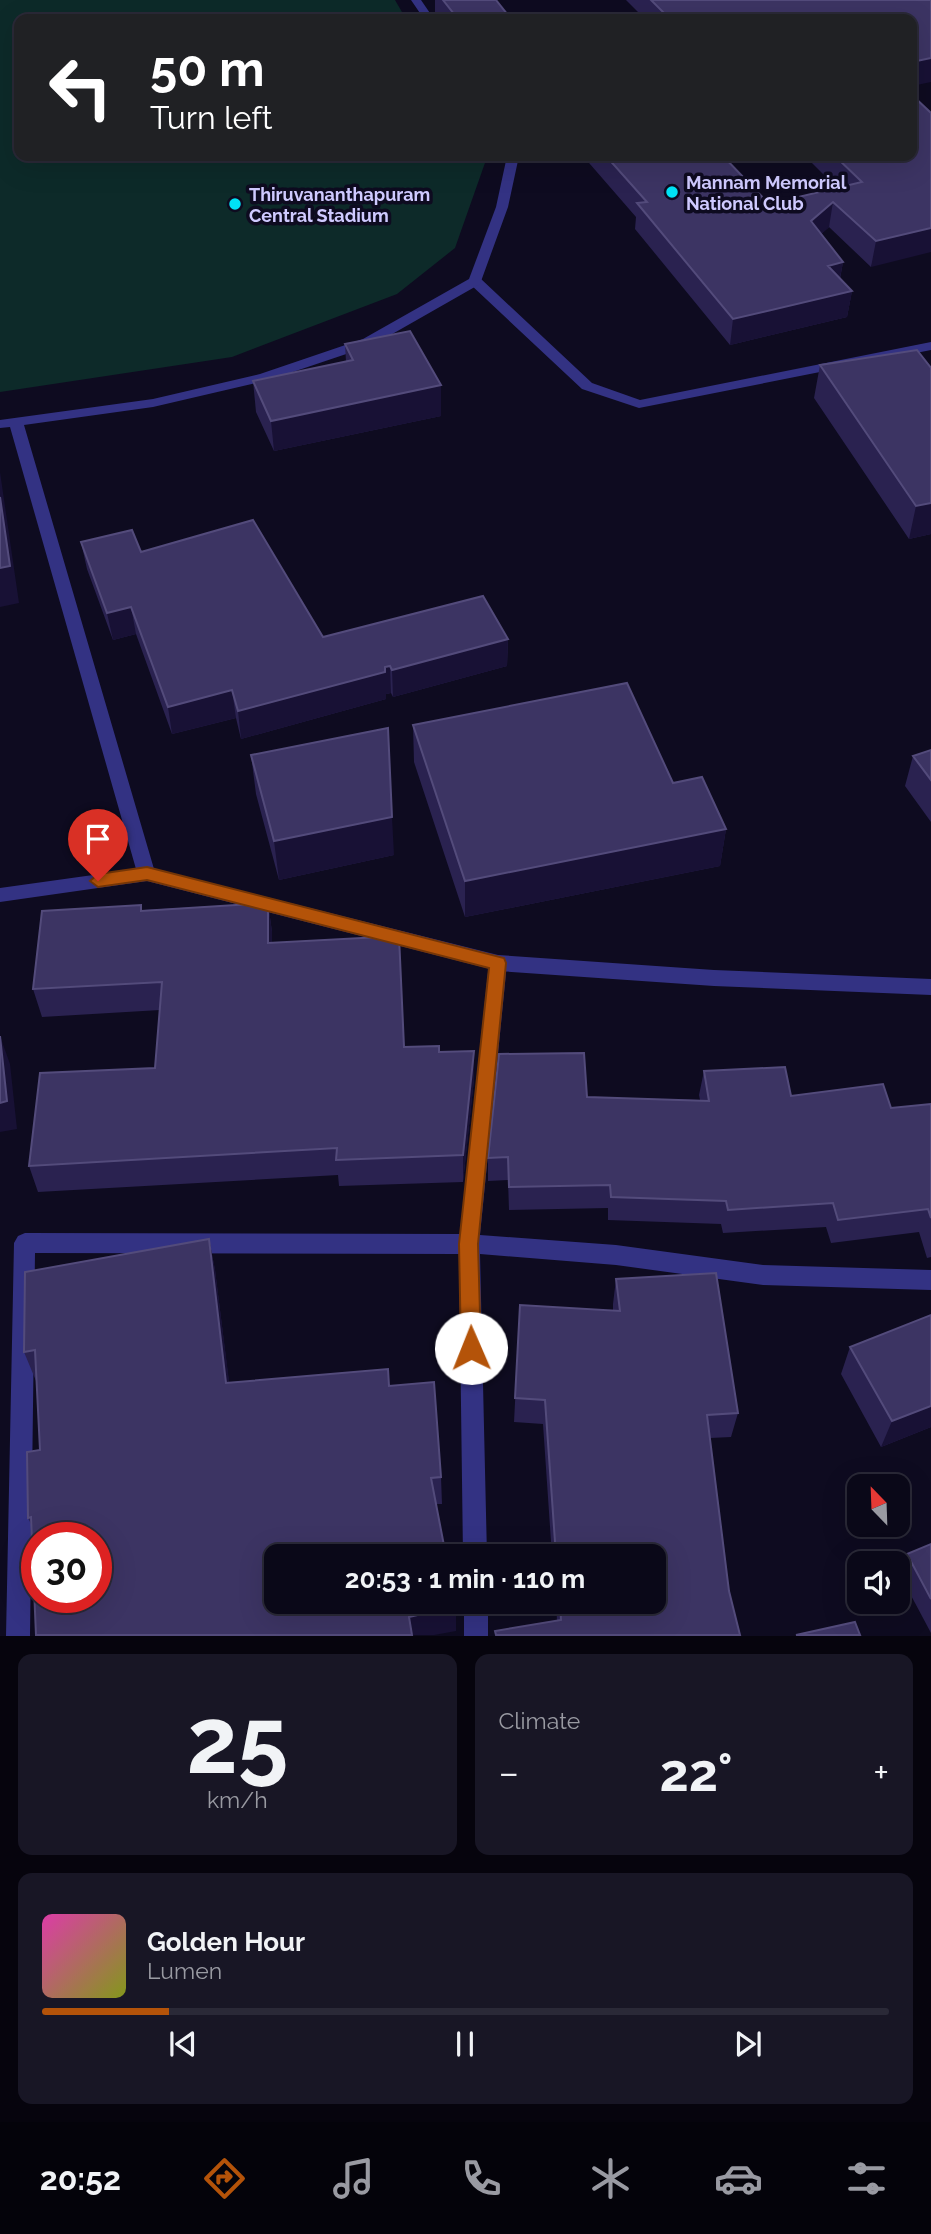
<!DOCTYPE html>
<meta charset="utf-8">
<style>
:root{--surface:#0a0818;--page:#181625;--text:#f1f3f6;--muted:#999aa2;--line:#2a2937;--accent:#b45309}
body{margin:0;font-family:Raleway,sans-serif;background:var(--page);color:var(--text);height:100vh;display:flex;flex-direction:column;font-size:26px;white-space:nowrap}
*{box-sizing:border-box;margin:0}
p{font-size:23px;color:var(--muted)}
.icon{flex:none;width:38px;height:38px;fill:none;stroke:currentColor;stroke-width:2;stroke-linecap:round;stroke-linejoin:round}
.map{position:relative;height:1636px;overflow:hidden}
.drawer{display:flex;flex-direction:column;gap:18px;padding:18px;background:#06040d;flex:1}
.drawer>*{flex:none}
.hud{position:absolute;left:14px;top:14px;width:903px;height:147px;border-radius:14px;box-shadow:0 7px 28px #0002,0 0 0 2px var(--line);background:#202124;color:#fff;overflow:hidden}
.needle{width:46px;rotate:337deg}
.fabs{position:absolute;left:847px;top:1474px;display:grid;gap:14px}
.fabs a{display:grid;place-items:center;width:63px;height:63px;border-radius:14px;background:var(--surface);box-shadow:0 7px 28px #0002,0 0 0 2px var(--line);font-size:35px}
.speed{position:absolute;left:21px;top:1522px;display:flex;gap:14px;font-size:35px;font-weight:700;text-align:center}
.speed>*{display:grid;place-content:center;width:91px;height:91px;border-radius:50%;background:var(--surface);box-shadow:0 7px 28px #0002,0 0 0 2px var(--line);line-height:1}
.speed .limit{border:10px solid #d22;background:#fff;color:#111}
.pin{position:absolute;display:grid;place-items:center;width:60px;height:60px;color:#fff;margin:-72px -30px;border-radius:50% 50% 50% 0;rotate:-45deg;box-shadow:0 0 7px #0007}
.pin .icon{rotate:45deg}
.me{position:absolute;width:77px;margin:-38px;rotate:359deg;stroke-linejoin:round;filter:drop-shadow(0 0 5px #0008)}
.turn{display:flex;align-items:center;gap:24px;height:147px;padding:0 21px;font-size:32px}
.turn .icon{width:91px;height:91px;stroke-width:2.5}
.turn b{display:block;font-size:49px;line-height:60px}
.big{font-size:52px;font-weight:700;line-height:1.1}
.drawer .tile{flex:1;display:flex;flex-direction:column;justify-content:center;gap:10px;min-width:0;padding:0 24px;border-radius:14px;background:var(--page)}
.drawer .dial{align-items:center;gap:0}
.dial b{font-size:91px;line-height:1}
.song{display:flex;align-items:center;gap:21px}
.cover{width:84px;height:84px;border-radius:10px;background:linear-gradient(135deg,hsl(320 70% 55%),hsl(70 70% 35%))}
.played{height:7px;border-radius:4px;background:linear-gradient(90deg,var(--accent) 15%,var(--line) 15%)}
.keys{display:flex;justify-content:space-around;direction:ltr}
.heat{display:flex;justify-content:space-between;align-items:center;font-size:38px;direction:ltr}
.drawer .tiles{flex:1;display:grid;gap:18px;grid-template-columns:1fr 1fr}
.tile:last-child{grid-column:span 2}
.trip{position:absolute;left:264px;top:1544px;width:402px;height:70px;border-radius:14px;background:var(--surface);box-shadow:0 7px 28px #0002,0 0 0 2px var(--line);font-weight:700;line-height:70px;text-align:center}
.tabs{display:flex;height:112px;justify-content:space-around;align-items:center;background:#04030a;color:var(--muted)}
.tabs .icon{width:49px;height:49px}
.tabs .on{color:var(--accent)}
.tabs b{font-size:32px;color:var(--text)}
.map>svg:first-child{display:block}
.green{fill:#0d2a29}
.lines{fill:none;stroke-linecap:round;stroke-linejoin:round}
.minor{fill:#333283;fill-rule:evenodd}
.tertiary{fill:#333283;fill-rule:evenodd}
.wall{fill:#2a2250}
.shaded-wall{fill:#181135}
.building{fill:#3c3463;stroke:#534b7b;stroke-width:2;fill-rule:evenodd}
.route{fill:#b45309;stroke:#753606;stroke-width:2}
.poi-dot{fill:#00e2f5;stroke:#0e0b20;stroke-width:2.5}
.labels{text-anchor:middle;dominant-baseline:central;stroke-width:7;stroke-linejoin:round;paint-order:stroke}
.far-poi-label{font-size:18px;font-weight:bold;fill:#cfcaff;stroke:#0e0b20;text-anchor:start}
</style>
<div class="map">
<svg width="931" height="1636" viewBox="0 0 931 1636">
<rect width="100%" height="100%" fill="#0e0b20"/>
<path class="green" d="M0,0H395L406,19H19V156H483L486,160L455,248L397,294L232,357L0,392Z"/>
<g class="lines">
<path class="minor" d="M475,277L480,278L592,383L640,400L931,342V350L639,408L582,389L470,284L468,281Z
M498,955L505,958L507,963L480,1235L616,1245L763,1265L931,1270V1290L763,1285L616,1265L480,1254L487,1556H463L459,1254L35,1253L30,1636H6L14,1243L18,1236L25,1233L460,1234L489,963L491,958Z
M464,1601H488V1636H464Z"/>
<path class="tertiary" d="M411,0H421L434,19H424Z
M507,156H519L508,207L480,284L373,345L269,380L153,407L24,425L154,869L498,955L714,970L931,979V995L714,986L498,971L147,881L0,902V888L136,869L10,427L0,428V420L153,399L260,374L363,339L469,279L496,207Z"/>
</g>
<path class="wall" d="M435,0H496L511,19H439L435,13Z
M626,0H931L912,19H645Z
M583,156H723L769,204L837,188L805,156H912L871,267L829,227L821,234L843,262L840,279L852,291L847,317L730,345L635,229L636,217Z
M345,344L441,385V416L274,451L256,412L253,381L346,362Z
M820,365L931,368V534L909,539L814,398Z
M81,542L323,637L508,639L507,666L393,697L391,693L386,694V699L241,739L236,718L172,734L136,634L113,640L87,569Z
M413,725L673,783L726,829L720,866L465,917L414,762Z
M931,750V822L905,786L913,756Z
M251,755L394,855L279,880L256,794Z
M268,903L272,932V943L404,1047L439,1052L474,1079L463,1182L339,1186L338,1175L38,1192L29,1166L155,1068L160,1010L42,1017L33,989L143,910Z
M704,1071L791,1096L891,1108L931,1104V1257L927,1258L919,1232L831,1243L826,1227L723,1233L721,1224L608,1220V1208L509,1210L508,1180L488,1181V1158L587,1097L700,1100L699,1095Z
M209,1239L215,1270L229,1383L389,1386L441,1477L442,1504H436L456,1606V1631L31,1524L28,1518L40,1450L37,1381H36L24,1352Z
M616,1279L738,1413L731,1437L710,1438L729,1591L740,1635H495V1631L557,1621L556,1601H654V1556H552L543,1424L514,1422L520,1305L613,1311V1304Z
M850,1347L931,1427L881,1447L841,1374Z
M931,1544V1633L898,1571L907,1554Z"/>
<path class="shaded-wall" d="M931,58V82L912,86V62Z
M833,202L829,227L807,247L811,221Z
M931,228V252L871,267L876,241Z
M843,262L838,288L828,266Z
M852,291L847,317L730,345L733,319Z
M441,385V416L274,451L271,421Z
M0,472L19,603L0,607Z
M931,503V534L909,539L916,506Z
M131,607L136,634L113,640L107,613Z
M508,639L507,666L393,697L392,670Z
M390,666L391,693L386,694V699L241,739L238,711Z
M232,690L236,718L172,734L168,707Z
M392,817L394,855L279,880L274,841Z
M726,829L720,866L465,917V881Z
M268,903L272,932V972L268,943Z
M0,1036L10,1064L17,1129L0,1132Z
M474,1051V1079L463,1182V1155Z
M209,1239L215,1270L233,1412L226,1383Z
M931,1406V1427L881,1447L892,1421Z
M456,1606V1631L434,1635H410L409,1617Z"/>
<path class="building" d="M443,0H496L511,19H458Z
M651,0H931V58L912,62V19H670Z
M572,17L578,19H566Z
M912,95L931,113V228L876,241L833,202L811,221L843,262L828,266L852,291L733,319L637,203L647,202L606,156H723L769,204L862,182L835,156H912Z
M410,331L441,385L271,421L253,381L353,360L345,344Z
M917,350L931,368V503L916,506L820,365Z
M0,497L10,566L0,568Z
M253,520L323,637L483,596L508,639L392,670L390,666L385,667V672L238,711L232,690L168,707L131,607L107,613L81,542L132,530L141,552Z
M627,683L673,783L702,777L726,829L465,881L413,725Z
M388,728L392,817L274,841L251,755Z
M931,750V780L913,756Z
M268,903V943L399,936L404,1047L439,1046V1052L474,1051L463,1155L336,1160L337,1148L29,1166L40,1073L155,1068L162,982L33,989L42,911L141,905V911Z
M0,1036L7,1101L0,1103Z
M584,1053L587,1097L709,1101L704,1071L785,1067L791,1096L883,1084L891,1108L931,1104V1218L928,1209L838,1220L833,1203L728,1210L726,1201L611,1197L610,1185L509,1187L508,1157L488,1158L499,1054Z
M209,1239L226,1383L388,1369L389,1386L434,1382L441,1477L431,1478L446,1556H276V1601H455L456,1606L409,1617L412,1635H36L31,1517L28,1518L27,1452L40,1450L35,1350L24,1352L25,1272ZM37,1538H96V1598H37Z
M716,1273L738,1413L707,1415L729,1591L740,1635H496L495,1631L561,1620L560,1601H654V1556H556L545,1400L515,1398L520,1305L620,1311L616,1279Z
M931,1315V1406L892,1421L850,1347Z
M931,1544V1599L907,1554Z
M855,1622L860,1635H796Z"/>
<path class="route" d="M147,867L504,958L506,963L478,1244L481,1348L478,1355L471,1358L464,1355L461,1348L459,1244L489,968L147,880L98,887L90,881L98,874Z"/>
<g class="poi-dot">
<circle cx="672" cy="192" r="7"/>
<circle cx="235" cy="204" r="7"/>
</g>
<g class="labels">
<g class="far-poi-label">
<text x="686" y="182">Mannam Memorial<tspan x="686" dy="21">National Club</tspan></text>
<text x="249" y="194">Thiruvananthapuram<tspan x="249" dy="21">Central Stadium</tspan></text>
</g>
</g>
</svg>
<div class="fabs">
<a><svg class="needle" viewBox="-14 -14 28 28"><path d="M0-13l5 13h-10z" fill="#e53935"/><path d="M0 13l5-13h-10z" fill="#999aa2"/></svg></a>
<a><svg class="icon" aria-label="sound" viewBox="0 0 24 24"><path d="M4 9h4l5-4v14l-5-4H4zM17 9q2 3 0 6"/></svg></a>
</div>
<div class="speed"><div class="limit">30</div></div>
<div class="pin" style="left:98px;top:881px;background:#d93025"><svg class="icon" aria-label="arrive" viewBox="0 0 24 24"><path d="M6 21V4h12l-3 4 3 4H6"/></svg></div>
<svg class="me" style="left:471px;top:1348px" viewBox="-20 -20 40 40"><circle r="19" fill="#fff"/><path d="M0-13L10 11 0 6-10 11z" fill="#b45309"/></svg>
<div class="trip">20:53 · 1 min · 110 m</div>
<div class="hud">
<div class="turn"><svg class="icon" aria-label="left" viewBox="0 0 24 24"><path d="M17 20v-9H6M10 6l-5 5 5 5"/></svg><div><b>50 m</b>Turn left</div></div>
</div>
</div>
<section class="drawer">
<div class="tiles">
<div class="tile dial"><b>25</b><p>km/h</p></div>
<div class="tile"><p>Climate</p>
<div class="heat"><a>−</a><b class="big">22°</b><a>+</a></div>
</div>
<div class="tile">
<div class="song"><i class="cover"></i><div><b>Golden Hour</b><p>Lumen</p></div></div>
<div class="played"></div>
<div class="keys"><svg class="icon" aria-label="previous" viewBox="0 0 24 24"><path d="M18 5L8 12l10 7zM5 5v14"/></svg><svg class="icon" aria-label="pause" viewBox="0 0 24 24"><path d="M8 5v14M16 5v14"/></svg><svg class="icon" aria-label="next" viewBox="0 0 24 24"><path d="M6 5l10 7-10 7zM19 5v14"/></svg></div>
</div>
</div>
</section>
<nav class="tabs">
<b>20:52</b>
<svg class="icon on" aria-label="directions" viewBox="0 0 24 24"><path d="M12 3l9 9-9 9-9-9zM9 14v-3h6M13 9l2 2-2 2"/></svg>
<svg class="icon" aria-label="music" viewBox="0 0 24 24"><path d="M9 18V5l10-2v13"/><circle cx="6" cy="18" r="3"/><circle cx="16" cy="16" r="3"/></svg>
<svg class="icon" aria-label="phone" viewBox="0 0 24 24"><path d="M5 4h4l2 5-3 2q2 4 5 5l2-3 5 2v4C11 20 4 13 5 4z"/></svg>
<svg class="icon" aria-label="climate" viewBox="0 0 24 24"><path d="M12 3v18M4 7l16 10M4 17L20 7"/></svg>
<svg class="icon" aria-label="car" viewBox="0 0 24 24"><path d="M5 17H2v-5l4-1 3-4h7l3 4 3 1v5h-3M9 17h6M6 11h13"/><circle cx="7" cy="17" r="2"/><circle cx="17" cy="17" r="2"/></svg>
<svg class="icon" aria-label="filters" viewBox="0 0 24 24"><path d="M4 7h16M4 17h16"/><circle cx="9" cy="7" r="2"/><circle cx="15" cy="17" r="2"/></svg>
</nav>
